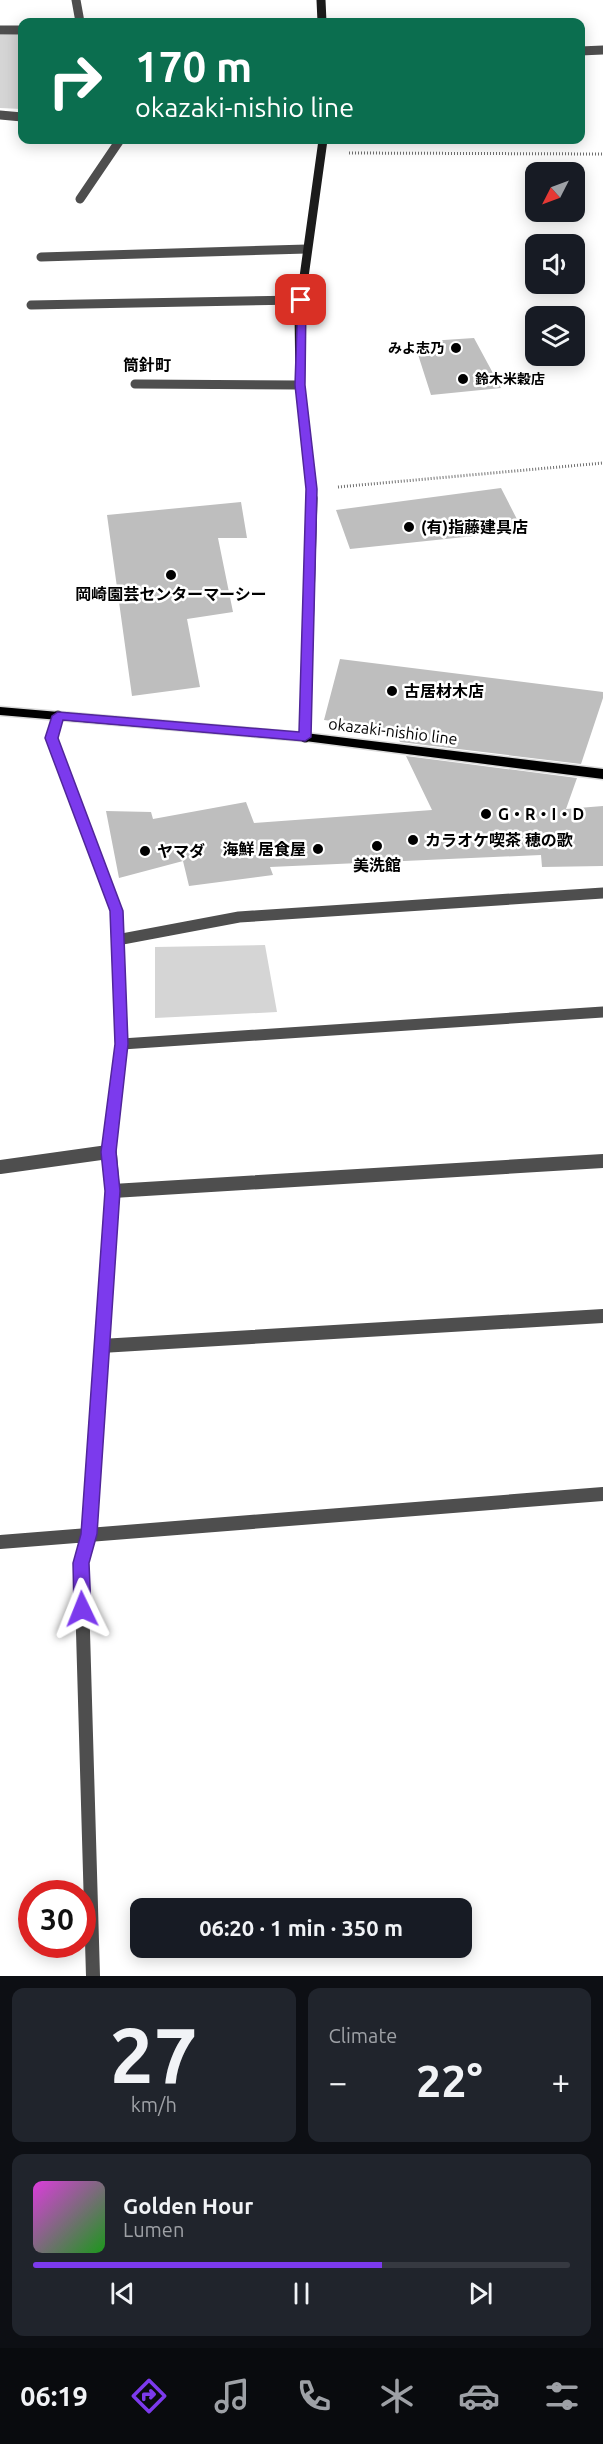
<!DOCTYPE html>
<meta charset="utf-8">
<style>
:root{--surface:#171b24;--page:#20242c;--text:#f1f3f6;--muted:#9ea1a6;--line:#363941;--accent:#7c3aed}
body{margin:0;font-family:Ubuntu,"Noto Sans JP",sans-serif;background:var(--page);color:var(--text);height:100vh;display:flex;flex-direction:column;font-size:22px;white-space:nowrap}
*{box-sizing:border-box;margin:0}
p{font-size:20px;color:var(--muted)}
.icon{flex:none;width:33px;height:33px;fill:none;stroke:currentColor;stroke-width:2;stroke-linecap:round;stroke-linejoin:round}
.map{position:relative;height:1976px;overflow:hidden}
.side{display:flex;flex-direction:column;gap:12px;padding:12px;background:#0d0f14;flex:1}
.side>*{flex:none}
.guide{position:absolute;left:18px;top:18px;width:567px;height:126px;border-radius:12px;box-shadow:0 3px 15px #0003;background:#0b6e4f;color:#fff;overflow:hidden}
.needle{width:39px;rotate:228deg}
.fabs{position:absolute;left:525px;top:162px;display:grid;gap:12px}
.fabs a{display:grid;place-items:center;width:60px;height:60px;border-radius:12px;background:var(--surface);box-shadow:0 3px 15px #0003;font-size:30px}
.speed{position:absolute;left:18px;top:1880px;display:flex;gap:12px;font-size:30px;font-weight:700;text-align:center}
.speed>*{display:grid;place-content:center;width:78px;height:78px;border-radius:50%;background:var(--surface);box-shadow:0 3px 15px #0003;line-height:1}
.speed .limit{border:9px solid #d22;background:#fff;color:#111}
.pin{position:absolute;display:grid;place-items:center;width:51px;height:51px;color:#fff;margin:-26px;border-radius:12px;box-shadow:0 3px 9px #0006}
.me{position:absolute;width:66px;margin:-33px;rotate:358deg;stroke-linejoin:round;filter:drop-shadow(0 0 4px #0008)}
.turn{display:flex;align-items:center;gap:21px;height:126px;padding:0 18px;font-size:27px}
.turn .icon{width:78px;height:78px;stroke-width:2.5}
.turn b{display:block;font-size:42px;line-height:51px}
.big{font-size:45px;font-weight:700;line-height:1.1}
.side .tile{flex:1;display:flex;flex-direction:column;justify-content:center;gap:9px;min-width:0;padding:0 21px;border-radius:12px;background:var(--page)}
.side .dial{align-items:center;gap:0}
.dial b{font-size:78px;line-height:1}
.song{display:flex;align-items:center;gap:18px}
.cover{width:72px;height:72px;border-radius:9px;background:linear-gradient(135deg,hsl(300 70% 55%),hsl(120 70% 35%))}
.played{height:6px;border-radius:3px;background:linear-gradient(90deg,var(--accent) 65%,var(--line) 65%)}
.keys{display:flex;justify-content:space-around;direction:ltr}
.heat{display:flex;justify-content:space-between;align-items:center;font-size:33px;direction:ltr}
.side .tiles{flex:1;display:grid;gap:12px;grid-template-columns:1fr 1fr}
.tile:last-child{grid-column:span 2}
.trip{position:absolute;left:130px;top:1898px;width:342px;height:60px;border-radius:12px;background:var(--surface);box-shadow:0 3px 15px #0003;font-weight:700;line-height:60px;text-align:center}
.tabs{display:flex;height:96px;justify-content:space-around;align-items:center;background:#090b0e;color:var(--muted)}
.tabs .icon{width:42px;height:42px}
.tabs .current{color:var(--accent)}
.tabs b{font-size:27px;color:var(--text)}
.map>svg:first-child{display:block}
.green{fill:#d5d5d5}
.building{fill:#bebebe}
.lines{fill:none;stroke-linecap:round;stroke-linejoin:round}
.primary-casing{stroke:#dbdbdb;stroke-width:3}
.path{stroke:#707070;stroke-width:3;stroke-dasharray:1 2;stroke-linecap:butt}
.lane{stroke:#4e4e4e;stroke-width:9}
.street-far2{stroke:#4e4e4e;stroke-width:9}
.street-far1{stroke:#4e4e4e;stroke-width:11}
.street{stroke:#4e4e4e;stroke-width:14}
.secondary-far1{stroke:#1b1b1b;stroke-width:9}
.secondary{stroke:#1b1b1b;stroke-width:11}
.primary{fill:#000;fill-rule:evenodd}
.route{fill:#7c3aed;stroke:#51269a;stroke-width:1.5}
.poi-dot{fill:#000;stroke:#fff;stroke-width:2}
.labels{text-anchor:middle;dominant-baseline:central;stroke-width:5;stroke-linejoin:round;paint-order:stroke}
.far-poi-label{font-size:14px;font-weight:bold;fill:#000;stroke:#fff;text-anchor:end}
.far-quarter-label{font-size:16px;font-weight:bold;fill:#000;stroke:#fff}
.poi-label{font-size:16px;font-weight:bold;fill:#000;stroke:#fff;text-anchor:start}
.street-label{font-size:16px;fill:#000;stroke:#fff}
</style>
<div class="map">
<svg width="603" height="1976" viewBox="0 0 603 1976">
<rect width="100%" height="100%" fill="#fff"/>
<path class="green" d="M22,34V109L0,108V35Z
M265,945L277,1012L155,1018V947Z"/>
<path class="building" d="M474,338L501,388L431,395L414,342Z
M501,488L523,531L350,549L336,510Z
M241,502L247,538H218L233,612L187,619L200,687L132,696L107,515Z
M340,659L603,692V698L581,764L400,742L394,729L324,720Z
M406,756L577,778L566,809L603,806V866L542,867L541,855L270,867L273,875L189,886L183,861L119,878L106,811L151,812L153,819L246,802L254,823L432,810Z"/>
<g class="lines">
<defs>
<path id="primary" d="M0,707L305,733L603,769V779L305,741L0,715Z"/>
</defs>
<use href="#primary" class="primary-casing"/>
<path class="path" d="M349,153L603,154
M338,487L603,463"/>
<path class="lane" d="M580,51L603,50
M80,199L120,140
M41,257L307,249
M31,305L301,300
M135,384L300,385"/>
<path class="street-far2" d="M76,0L80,22
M0,30H22
M0,115L22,117"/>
<path class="street-far1" d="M58,716L52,738L116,911L122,1044L109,1144
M117,940L239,917L603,893
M122,1044L603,1012"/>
<path class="street" d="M0,1167L108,1152
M113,1191L603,1161
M101,1346L603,1316
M0,1542L603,1494
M93,1976L81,1563L89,1534L113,1191L109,1142"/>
<path class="secondary-far1" d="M321,0L322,22
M312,499L300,385L299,313L323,140"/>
<path class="secondary" d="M305,737L312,498"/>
<use href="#primary" class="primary"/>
</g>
<path class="route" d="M298,298L306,300L305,385L317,489L311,737L305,741L63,720L58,738L123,911L128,1044L116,1152L120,1191L97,1534L89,1563L91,1609L88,1614L82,1616L77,1614L74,1609L73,1563L81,1534L105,1191L101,1152L115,1044L110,911L45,738L52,716L58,712L299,732L306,489L295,385Z"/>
<g class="poi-dot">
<circle cx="456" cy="348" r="6"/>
<circle cx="463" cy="379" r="6"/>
<circle cx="409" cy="527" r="6"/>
<circle cx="171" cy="575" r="6"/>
<circle cx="392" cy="691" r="6"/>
<circle cx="486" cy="814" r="6"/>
<circle cx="413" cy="840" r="6"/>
<circle cx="377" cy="846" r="6"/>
<circle cx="318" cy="849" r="6"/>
<circle cx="145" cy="851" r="6"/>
</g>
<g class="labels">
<g class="far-poi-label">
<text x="444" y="348">みよ志乃</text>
<text x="475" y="379" text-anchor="start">鈴木米穀店</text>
</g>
<g class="far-quarter-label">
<text x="147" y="365">筒針町</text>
</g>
<g class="poi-label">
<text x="421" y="527">(有)指藤建具店</text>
<text x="171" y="594" text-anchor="middle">岡崎園芸センターマーシー</text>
<text x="404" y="691">古居材木店</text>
<text x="498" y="814">G・R・I・D</text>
<text x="425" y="840">カラオケ喫茶 穂の歌</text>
<text x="306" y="849" text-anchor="end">海鮮 居食屋</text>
<text x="157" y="851">ヤマダ</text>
<text x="377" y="865" text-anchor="middle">美洗館</text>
</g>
<g class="street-label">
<text transform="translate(393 731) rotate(7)">okazaki-nishio line</text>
</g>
</g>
</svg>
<div class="fabs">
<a><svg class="needle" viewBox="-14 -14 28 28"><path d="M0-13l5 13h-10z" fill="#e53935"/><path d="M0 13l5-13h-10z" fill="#9ea1a6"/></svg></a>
<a><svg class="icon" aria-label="sound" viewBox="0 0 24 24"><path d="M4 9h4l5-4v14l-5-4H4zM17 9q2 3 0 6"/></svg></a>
<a><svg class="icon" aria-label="layers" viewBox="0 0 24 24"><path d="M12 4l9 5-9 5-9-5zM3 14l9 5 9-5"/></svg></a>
</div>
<div class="speed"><div class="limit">30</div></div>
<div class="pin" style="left:301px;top:300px;background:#d93025"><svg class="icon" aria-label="arrive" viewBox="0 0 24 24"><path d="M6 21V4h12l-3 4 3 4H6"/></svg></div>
<svg class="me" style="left:82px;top:1609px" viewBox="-20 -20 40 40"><path d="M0-17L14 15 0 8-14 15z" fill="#7c3aed" stroke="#fff" stroke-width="4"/></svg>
<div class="trip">06:20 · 1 min · 350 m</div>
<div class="guide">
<div class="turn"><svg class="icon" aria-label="right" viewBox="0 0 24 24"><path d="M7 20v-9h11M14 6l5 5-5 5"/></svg><div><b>170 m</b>okazaki-nishio line</div></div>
</div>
</div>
<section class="side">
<div class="tiles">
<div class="tile dial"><b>27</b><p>km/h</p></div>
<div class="tile"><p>Climate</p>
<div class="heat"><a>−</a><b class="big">22°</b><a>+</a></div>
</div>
<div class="tile">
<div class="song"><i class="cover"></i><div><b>Golden Hour</b><p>Lumen</p></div></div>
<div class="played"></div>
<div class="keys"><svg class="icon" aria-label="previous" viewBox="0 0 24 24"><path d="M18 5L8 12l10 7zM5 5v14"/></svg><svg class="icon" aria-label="pause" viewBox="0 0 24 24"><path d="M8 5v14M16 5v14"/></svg><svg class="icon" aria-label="next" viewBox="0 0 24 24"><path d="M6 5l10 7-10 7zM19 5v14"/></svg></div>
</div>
</div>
</section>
<nav class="tabs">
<b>06:19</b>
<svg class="icon current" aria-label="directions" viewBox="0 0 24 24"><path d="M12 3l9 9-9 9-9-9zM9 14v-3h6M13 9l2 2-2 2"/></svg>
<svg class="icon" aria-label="music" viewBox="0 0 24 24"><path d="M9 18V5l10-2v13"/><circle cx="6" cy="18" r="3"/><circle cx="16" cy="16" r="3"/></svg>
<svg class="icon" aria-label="phone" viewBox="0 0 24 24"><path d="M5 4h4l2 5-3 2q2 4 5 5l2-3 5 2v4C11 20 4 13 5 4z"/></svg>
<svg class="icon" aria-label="climate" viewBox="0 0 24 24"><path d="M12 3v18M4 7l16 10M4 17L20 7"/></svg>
<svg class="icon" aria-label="car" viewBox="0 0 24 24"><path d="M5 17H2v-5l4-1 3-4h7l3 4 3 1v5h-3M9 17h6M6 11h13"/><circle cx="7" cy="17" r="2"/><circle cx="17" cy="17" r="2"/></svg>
<svg class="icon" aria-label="filters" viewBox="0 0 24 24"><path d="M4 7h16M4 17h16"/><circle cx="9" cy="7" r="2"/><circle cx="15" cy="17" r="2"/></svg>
</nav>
